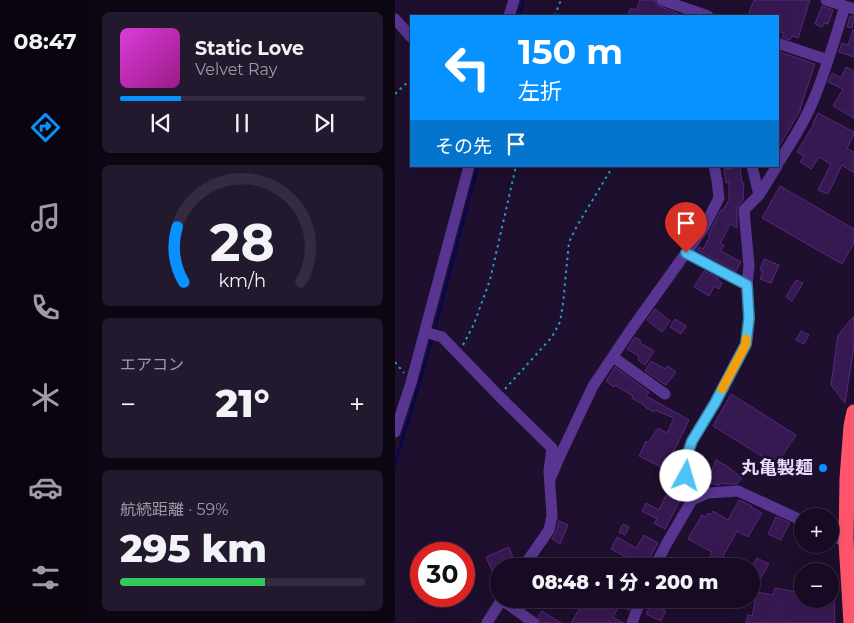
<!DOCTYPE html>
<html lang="ja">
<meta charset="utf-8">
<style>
:root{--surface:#160b22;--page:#23192f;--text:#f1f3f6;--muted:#9e9ba5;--line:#352b40;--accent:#0792ff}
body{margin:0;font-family:Montserrat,"Noto Sans JP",sans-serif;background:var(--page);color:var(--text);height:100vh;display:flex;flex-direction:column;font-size:19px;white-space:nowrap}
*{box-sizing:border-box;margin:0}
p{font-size:16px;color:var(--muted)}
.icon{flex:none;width:28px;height:28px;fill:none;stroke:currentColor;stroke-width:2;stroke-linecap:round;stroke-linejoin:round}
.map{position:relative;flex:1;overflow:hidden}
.side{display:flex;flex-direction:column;gap:12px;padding:12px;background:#0c0613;width:305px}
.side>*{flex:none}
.guide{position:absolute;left:15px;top:15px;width:369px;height:152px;border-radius:0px;box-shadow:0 5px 20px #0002,0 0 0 1px var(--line);background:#0792ff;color:#fff;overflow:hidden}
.controls{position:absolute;left:399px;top:508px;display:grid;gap:10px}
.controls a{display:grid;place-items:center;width:45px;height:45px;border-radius:50%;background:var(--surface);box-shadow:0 5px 20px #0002,0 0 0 1px var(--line);font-size:25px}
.speed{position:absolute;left:15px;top:542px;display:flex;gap:10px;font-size:25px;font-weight:700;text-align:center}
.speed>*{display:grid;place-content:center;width:65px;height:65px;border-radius:50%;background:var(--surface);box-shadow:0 5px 20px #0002,0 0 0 1px var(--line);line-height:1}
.speed .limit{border:8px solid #d22;background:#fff;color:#111}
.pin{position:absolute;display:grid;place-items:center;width:42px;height:42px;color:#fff;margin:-51px -21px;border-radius:50% 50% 50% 0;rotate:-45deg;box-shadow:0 0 5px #0007}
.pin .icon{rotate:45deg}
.me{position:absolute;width:55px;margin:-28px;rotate:6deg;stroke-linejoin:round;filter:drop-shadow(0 0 4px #0008)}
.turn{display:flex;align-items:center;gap:18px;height:105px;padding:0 25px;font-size:22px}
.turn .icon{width:65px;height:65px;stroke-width:2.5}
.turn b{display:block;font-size:35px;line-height:42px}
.then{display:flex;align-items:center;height:48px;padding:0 25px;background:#0003;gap:10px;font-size:19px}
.big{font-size:38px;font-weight:800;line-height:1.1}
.side .tile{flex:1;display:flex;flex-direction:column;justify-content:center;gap:8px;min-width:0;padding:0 18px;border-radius:8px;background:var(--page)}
.side .dial{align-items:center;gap:0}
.dial svg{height:130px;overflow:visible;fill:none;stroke:var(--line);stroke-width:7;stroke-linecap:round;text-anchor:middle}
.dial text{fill:var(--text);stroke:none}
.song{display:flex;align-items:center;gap:15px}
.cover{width:60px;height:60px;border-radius:8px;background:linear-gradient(135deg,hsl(300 70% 55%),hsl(310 70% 35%))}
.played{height:5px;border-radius:2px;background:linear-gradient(90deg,var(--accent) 25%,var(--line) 25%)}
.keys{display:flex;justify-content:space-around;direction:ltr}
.heat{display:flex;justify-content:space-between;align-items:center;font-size:28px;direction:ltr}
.charge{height:8px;border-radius:4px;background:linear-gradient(90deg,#34c759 59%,var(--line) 0)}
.trip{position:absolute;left:95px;top:558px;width:270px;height:50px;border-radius:25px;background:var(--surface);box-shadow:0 5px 20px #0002,0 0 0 1px var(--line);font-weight:800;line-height:50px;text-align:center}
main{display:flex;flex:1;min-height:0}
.dock{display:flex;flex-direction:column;width:90px;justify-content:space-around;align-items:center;background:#09040e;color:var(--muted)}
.dock .icon{width:35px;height:35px}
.dock .active{color:var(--accent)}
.dock b{font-size:22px;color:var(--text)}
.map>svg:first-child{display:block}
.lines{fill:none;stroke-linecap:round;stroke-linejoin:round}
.stream{stroke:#050750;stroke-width:2.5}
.building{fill:#371951;stroke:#57287f}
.path{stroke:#239ccb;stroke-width:2;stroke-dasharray:2.5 4;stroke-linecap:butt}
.minor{stroke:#583591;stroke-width:11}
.highway{stroke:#ff566e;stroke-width:15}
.route-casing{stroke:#337fa1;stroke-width:12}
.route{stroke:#4fc3f7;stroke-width:9}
.slow{stroke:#f59e0b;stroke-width:9}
.poi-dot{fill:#0792ff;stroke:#1e0f2e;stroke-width:2}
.labels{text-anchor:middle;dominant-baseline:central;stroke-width:5;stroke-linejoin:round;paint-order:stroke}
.poi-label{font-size:18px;font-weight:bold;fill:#ebdbff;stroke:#1e0f2e;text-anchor:end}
</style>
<main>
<nav class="dock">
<b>08:47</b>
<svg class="icon active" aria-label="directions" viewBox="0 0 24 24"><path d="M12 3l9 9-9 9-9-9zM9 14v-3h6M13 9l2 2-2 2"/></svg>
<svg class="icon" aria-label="music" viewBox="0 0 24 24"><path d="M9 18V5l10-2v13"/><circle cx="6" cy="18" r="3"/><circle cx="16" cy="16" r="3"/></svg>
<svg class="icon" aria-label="phone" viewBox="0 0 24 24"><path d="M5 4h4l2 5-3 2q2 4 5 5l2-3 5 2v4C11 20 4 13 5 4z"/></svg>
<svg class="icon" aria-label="climate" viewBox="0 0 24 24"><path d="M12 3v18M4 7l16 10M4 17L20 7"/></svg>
<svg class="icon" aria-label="car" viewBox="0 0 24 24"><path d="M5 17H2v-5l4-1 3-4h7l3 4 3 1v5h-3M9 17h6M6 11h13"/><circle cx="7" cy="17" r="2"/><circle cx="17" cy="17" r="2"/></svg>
<svg class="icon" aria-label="filters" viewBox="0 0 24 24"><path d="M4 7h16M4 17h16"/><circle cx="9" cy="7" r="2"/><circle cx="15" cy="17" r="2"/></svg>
</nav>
<section class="side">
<div class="tile">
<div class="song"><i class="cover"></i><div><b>Static Love</b><p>Velvet Ray</p></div></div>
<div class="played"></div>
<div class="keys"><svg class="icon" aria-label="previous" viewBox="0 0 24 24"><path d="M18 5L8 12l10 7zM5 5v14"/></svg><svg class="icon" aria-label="pause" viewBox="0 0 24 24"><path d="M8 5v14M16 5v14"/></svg><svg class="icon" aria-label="next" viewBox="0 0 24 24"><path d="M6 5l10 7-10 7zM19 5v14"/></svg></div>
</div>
<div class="tile dial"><svg viewBox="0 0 100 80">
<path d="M14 69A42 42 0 1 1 86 69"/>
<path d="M14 69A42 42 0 0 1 10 35" stroke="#0792ff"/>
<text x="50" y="56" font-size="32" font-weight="700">28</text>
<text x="50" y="72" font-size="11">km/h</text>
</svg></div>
<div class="tile"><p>エアコン</p>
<div class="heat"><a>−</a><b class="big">21°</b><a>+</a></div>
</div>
<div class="tile"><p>航続距離 · 59%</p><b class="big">295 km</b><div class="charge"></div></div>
</section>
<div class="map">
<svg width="459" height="623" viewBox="0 0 459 623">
<rect width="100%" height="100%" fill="#1e0f2e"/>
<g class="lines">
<path class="stream" d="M125,16L129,0
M39,332L83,166
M0,464L15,416L38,337"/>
</g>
<path class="building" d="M245,0H260L262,5L284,14L283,16H232L236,8L241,10Z
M359,0H415L403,38L397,36L395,40L387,37L389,33L382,31V16H353Z
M427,6L438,10L433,24L429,23L427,27L420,24Z
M455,16H459L457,28L452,27Z
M458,30H459V57L444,52L447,43L453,45Z
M382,51L420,64L405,109H406L382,150Z
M451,67L459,71V118L438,106L448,89L433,82L437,73L446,78Z
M423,113L459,132V134L452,149L459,152V173L447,165L433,194L423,190L436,164L424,157L416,169L405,162L409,156L402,152L419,124H418Z
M345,167L347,183H349L348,200L342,208V228L335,224L325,244L329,245L326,251L346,262L341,271L302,250L304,247L308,249L315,236L313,235L326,210H328L334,200V182L331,183L329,169Z
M385,186L459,229V243L447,264L367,218Z
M369,259L384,265L376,283L365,279L368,271L365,270Z
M309,271L323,278V280L327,283L324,289L319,286L314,296L299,287Z
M401,280L408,283L397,301L391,297Z
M260,309L275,321L267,332L252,320Z
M459,316V346L450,403L436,385L443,335Z
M280,319L291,326L286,334L275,327Z
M406,331L414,335L409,344L401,340Z
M240,337L246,341L245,343L259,351L250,365L243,360L244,356L232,349Z
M256,361L270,369L273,366L281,372L271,385L250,371Z
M220,367L254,392L251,396L294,420L278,453L281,454L276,463L282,465L283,472L282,475L244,456L251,441L253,443L263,428L272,433L279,418L260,410L259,412L250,407V406L237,398L238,396L220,385L219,387L211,381Z
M336,394L401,435L381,465L318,426Z
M321,460L332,466L347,478L342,484H330L326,483L325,485H321L314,482L311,486L303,489L301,488L299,476L301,472L313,479Z
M276,485L286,490L288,495L270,529L259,523L262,519L247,511L251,503L264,510Z
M344,500L357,506L356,507L367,513L353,537L342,531L328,556L345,566H328L314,558L317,552L293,539L307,515L310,517L313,513L316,515L318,511L333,520Z
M381,517L395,523L386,540L373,534Z
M164,521L173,525L165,544L157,539L161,532Z
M228,524L234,527L230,535L224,532Z
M249,535L263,543L250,566H230L234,559L216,549L222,537L241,548Z
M114,547L119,560L104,566V571L98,573L91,557Z
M362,558L374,564L362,585L356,582V568Z
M380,588L408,593V599H439L440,623H351L353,615L357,616L362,592L378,595Z
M133,599H153L148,608Z
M190,599H238L234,610L225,605L218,617L229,623H176Z
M256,604L271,611L266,621L251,614Z
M147,611L166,623H146L143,617Z"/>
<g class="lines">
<path class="path" d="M160,16L164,4L167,0
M0,94L16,79
M68,345L79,324L95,280L121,166
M0,362L9,373
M110,389L157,337L165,322L168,304L174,242L182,226L218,166"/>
<path class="minor" d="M267,0L313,16
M431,0L459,9
M114,16L119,0
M0,19L16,37
M382,43L433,60
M382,165C395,144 409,124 418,101C431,71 440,38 450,6
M357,166L364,195
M291,253L352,285
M30,332L47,337L104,396L157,448L154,471L157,516L154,530L129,566
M218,357L270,394
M0,432L16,383L74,166
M155,479L164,458L198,386L235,331L308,229L324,198L322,180L319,166
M297,500L293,487L289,464L297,441L320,403L351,344L354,318L352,285L354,266L349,210L364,195L382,166
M435,534L459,546
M260,566L272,543L297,500L313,493L343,491L408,521
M107,600L139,623
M92,623L107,599
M237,623L246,599"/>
<path class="highway" d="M456,623L451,542L452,479L456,426L459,412"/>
</g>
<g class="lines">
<defs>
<path id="route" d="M291,253L352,285L354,318L351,344L320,403L297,441L289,464L291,476"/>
</defs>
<use href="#route" class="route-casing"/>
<use href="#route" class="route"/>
<path class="slow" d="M327,389L351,344V339"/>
</g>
<circle class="poi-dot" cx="428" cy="468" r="5"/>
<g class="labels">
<g class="poi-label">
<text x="418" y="468">丸亀製麺</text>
</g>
</g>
</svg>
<div class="controls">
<a>+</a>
<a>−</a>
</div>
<div class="speed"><div class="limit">30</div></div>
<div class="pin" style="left:291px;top:253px;background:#d93025"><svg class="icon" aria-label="arrive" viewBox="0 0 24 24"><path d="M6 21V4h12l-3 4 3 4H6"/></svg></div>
<svg class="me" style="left:291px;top:476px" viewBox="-20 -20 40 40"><circle r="19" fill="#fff"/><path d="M0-13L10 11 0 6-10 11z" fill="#4fc3f7"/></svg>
<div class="trip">08:48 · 1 分 · 200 m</div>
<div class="guide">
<div class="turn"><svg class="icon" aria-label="left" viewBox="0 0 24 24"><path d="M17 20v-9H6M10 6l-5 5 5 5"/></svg><div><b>150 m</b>左折</div></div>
<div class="then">その先<svg class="icon" aria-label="arrive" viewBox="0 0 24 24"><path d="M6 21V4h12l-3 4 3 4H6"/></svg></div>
</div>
</div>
</main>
